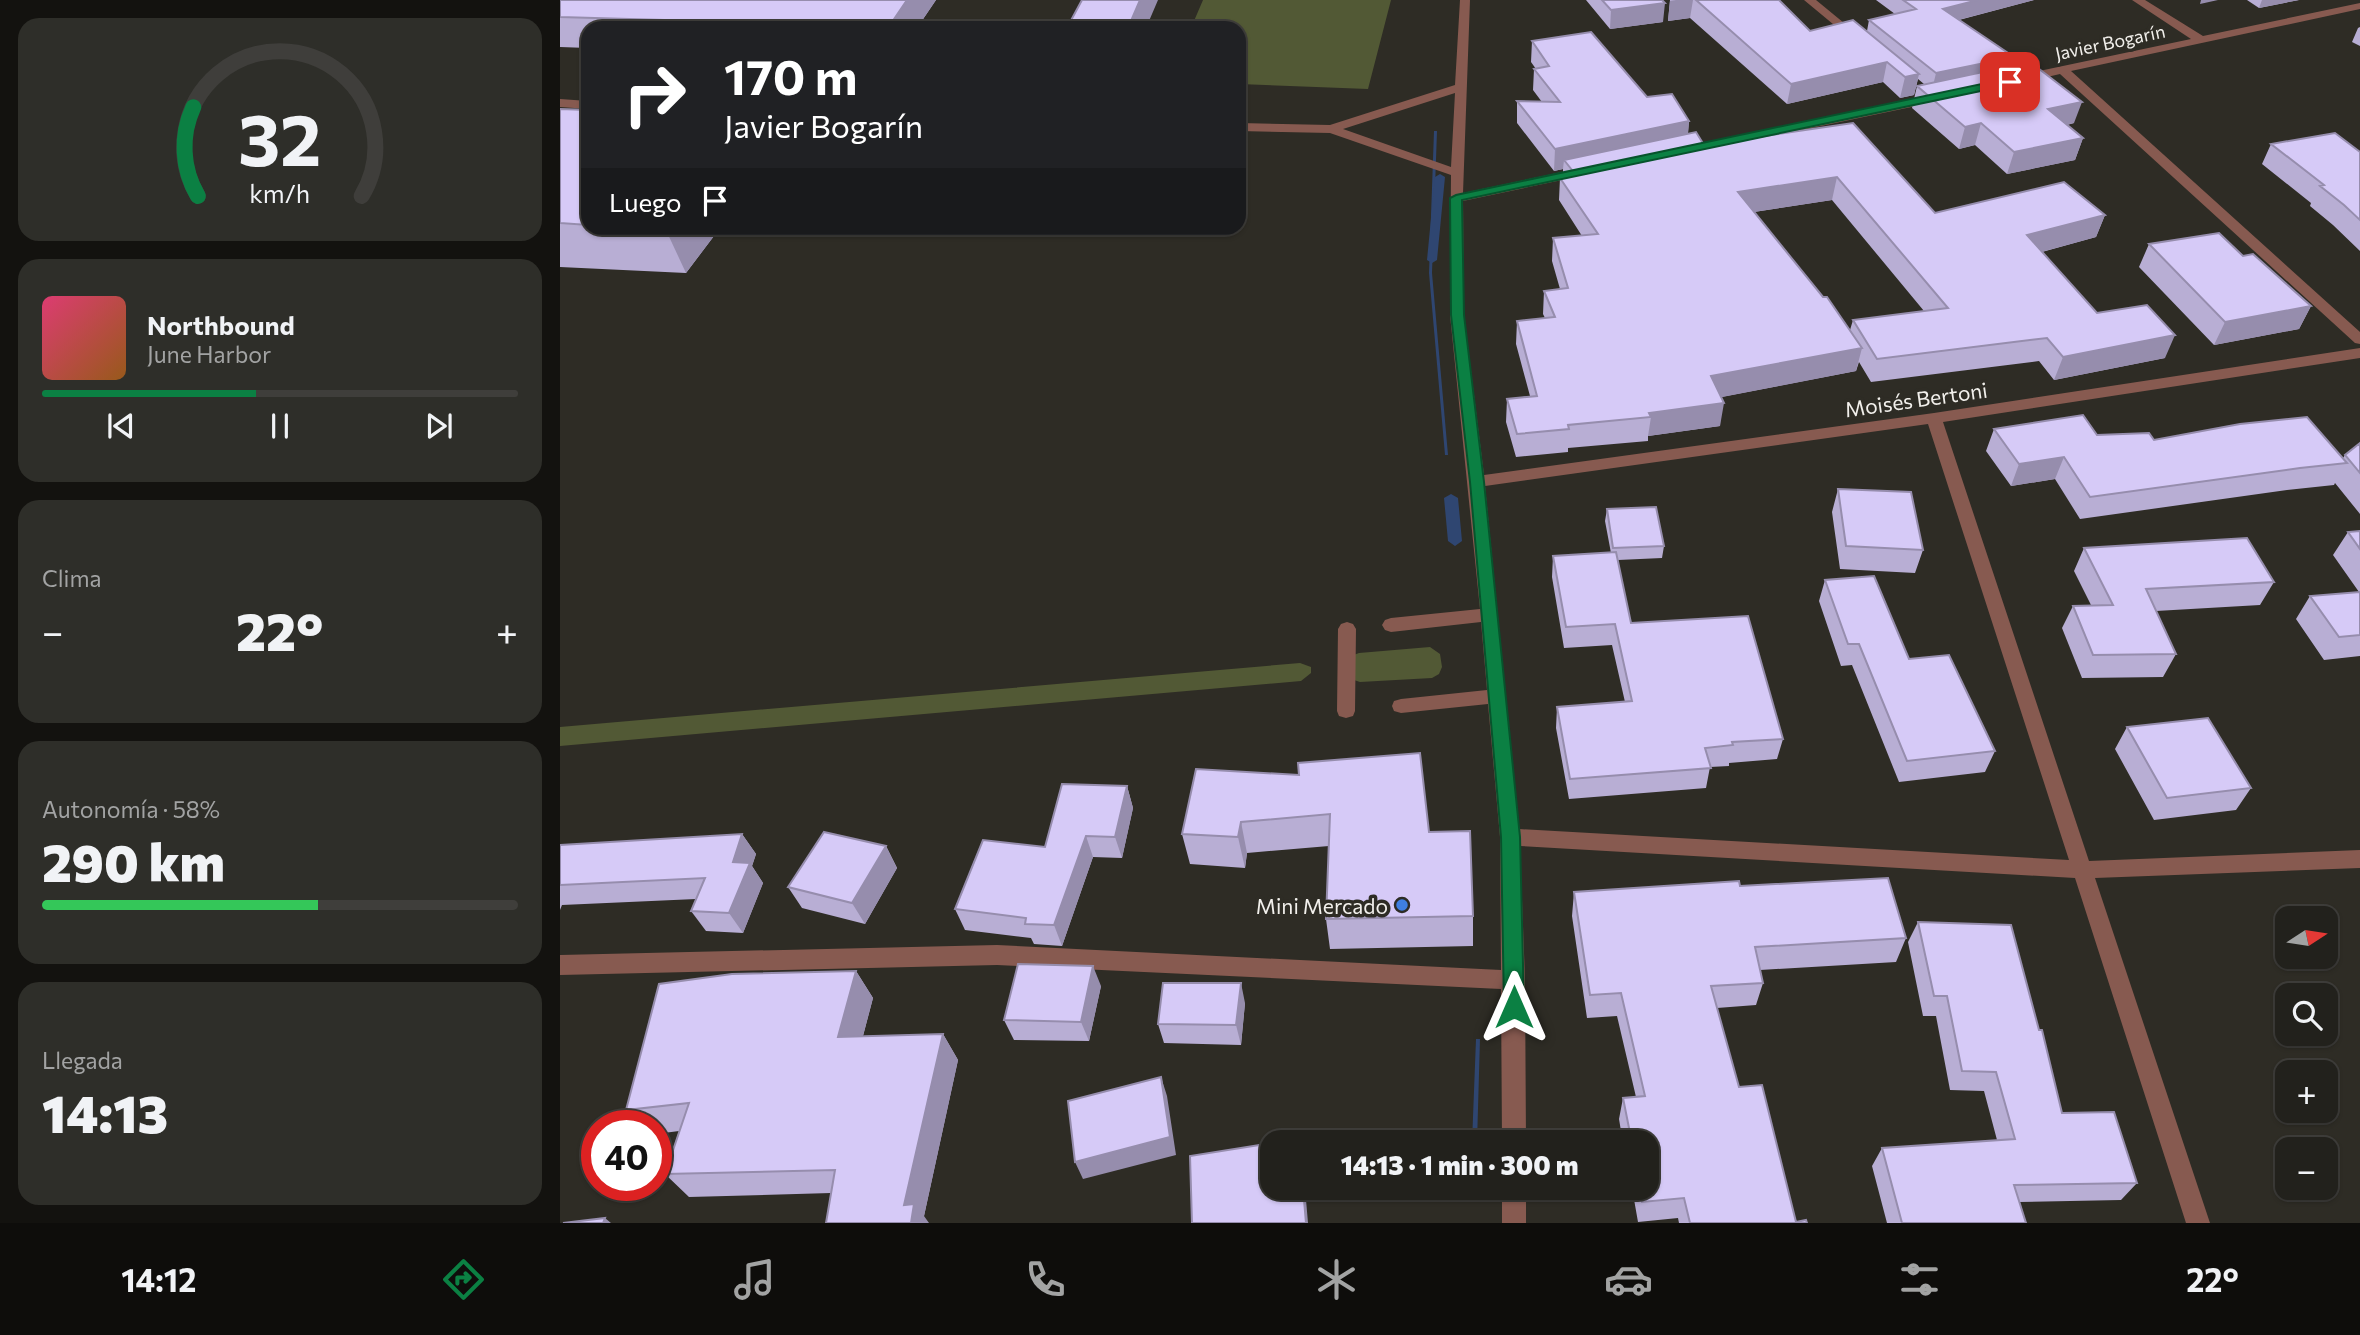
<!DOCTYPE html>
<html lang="es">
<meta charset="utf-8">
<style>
:root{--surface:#22211c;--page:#2e2e29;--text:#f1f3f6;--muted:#a2a3a3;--line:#3f3e3b;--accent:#0b8043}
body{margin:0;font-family:Commissioner,sans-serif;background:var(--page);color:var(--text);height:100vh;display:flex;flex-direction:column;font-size:26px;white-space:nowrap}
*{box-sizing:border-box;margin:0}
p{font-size:23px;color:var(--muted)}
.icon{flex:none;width:38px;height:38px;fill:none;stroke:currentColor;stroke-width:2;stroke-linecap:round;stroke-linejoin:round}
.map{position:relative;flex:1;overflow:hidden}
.panel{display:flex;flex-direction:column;gap:18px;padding:18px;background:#13120f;width:560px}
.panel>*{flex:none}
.hud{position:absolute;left:21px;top:21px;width:665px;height:214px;border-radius:21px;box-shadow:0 2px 5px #0004,0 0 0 2px var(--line);background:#202124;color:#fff;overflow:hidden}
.needle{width:46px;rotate:78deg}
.fabs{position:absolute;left:1715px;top:906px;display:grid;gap:14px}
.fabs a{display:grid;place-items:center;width:63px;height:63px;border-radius:14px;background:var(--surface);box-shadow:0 2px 5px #0004,0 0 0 2px var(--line);font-size:35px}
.speed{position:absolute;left:21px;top:1110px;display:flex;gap:14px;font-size:35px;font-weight:700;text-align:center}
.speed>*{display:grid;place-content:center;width:91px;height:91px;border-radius:50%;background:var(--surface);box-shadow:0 2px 5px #0004,0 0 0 2px var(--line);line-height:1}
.speed .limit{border:10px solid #d22;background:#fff;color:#111}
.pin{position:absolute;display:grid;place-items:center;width:60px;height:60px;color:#fff;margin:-30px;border-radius:14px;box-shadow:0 4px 10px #0006}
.me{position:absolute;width:77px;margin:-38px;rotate:0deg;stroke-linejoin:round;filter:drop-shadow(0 0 5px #0008)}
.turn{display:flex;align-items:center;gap:24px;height:147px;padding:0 28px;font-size:32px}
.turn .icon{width:91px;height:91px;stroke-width:2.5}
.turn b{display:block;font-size:49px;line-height:60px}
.then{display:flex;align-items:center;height:66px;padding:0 28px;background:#0003;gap:14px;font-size:26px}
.big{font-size:52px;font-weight:800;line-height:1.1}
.panel .widget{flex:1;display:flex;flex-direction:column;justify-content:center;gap:10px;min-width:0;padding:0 24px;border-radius:21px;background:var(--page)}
.panel .dial{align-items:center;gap:0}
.dial svg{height:182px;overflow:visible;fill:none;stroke:var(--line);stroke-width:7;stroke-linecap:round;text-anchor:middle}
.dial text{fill:var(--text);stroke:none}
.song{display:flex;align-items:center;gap:21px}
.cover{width:84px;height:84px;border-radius:10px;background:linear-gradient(135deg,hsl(340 70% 55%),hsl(30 70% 35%))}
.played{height:7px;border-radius:4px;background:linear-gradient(90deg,var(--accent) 45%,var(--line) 45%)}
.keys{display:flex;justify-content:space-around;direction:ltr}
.heat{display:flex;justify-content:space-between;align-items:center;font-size:38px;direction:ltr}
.charge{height:10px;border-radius:5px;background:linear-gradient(90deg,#34c759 58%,var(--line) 0)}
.trip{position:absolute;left:700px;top:1130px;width:399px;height:70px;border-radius:21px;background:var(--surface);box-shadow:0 2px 5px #0004,0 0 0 2px var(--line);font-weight:800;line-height:70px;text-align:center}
.tabs{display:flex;height:112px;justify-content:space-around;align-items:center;background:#0e0d0b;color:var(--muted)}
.tabs .icon{width:49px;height:49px}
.tabs .current{color:var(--accent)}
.tabs b{font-size:32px;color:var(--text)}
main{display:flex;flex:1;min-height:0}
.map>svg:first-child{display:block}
.green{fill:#525935}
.water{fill:#2f4671}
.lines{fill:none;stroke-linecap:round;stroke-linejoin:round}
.stream{fill:#2f4671;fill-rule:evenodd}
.minor{fill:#875a50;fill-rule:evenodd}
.wall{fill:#b8aed4;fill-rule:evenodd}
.shaded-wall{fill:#968dad}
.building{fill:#d6caf7;stroke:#968dad;stroke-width:2}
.route{fill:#0b8043;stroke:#07532c;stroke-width:2}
.shop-dot{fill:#3f7fe0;stroke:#2e2c25;stroke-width:2.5}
.labels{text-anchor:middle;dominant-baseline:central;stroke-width:7;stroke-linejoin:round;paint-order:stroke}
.far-street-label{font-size:18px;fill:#f2f0ec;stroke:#2e2c25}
.street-label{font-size:21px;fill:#f2f0ec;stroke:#2e2c25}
.poi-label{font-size:21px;fill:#f2f0ec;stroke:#2e2c25;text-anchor:end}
</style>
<main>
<section class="panel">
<div class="widget dial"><svg viewBox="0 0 100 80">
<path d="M14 69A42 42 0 1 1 86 69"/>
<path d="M14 69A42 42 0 0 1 12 30" stroke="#0b8043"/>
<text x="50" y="56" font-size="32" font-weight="700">32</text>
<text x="50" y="72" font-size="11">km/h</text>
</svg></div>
<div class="widget">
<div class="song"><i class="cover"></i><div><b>Northbound</b><p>June Harbor</p></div></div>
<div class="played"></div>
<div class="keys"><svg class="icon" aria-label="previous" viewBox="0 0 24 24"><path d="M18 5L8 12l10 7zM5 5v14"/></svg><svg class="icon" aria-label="pause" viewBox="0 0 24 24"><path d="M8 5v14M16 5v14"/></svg><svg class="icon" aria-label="next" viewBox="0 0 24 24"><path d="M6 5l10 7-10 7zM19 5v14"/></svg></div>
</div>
<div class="widget"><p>Clima</p>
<div class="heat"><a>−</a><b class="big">22°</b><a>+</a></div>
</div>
<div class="widget"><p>Autonomía · 58%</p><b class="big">290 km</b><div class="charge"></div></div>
<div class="widget"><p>Llegada</p><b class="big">14:13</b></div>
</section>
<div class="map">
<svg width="1800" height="1223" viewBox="0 0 1800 1223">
<rect width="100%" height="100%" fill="#2e2c25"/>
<path class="green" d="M643,0H831L808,89L679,84V28H631Z
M870,647L880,654L882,667L879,674L872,678L800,682L794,680L791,656L799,653Z
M740,663L751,667V673L741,681L0,746V727Z"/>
<path class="water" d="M874,131H877L872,273L888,455H885L869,273Z
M916,1039H920L917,1143H912Z"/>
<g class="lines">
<path class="stream" d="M880,174L885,177L877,260L872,263L867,260L875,177Z
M891,494L898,498L902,541L895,546L888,541L884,498Z"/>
<path class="minor" d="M900,0H910L903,193L1026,167L1032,171L1026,175L903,201L904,315L924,475L1374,413L1800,348V358L1383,422L1529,861L1800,850V868L1535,878L1650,1223H1626L1515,878L960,846L965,980L966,1143H942L941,989L437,965L0,975V955L437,945L941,970L940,837L928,704L841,713L834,711L832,706L834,701L841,699L927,690L921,622L831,632L825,630L822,625L825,620L831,618L920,609L890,315L891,175L770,133L679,131V123L770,125L895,85ZM895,93L891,167L783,129ZM1368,424L1509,860L959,829L925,486Z
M1244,0H1256L1301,37L1291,39Z
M1572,0H1585L1643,36L1800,3V9L1511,71L1800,332V344L1795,343L1500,74L1465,82L1459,78L1465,74L1631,39Z
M1376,94L1380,95V101L1146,150L1140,146L1146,142Z
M0,99L28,101V109L0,107Z
M787,622L793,624L796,629L795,711L793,716L786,718L779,716L777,711L778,629L781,624Z
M942,1188H966V1223H942Z"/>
</g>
<path class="wall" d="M0,0H376L357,28H28V48L0,47Z
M1026,0H1102L1103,22L1050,29Z
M1110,0H1219L1250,31H1307L1309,20L1335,14L1316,0H1474L1399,20L1454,57L1452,66L1514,123L1507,125L1523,138L1515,160L1447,174L1415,145L1399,149L1352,108L1357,86L1364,84L1358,79L1354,95L1340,98L1323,82L1227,104L1130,18L1108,21Z
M1687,0H1739L1699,8Z
M509,24L586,28H509Z
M1800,27V46L1792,42L1798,28Z
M972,41L1087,97L1129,121L1128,134L1144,145L1293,123L1375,213L1545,215L1536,237L1482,252L1537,313L1605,358L1494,380L1479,361L1311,382L1299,362L1296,371L1161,397L1160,426L1088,436V441L1008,448V452L956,457L946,422L947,399L970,396L956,344L957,321L985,318L983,314L984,291L1000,289L992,261L993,238L1022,236L999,200L1000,178H1003V169L994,171L957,123V101L982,102L973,90L974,69H976L971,62ZM1272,200L1364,311L1293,320L1290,330L1194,212Z
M0,109L28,110V228H160L126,273L0,267Z
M1711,144L1800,152V251L1773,225L1750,206L1751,203L1702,164Z
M1589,244L1683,256L1751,306L1739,329L1654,345L1579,267Z
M1434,429L1537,435L1783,458L1785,455L1800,443V514L1775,483L1774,485L1727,490L1520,519L1495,479L1451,486L1426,451Z
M1278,489L1363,550L1355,573L1280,569L1272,512Z
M1047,509L1104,546L1102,558L1058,560L1071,623L1223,739L1217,759L1169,763V766L1150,767L1146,788L1009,799L996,728L997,707L1065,702L1052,645L1004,648L992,577L993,556L1051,553L1045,521Z
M1800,531V656L1764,660L1736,619L1750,596L1799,592L1773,555L1788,532Z
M1524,548L1714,582L1700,605L1596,611L1616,654L1603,677L1522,678L1502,628L1513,606L1531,605L1514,571Z
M1265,580L1349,659L1435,751L1425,772L1339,782L1292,665L1281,666L1259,601Z
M1567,727L1691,788L1676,810L1594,820L1555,749Z
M636,769L869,832L913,916V946L770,949L766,919L769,846L687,853L685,868L630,864L622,834Z
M567,786L573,808L562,858L533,857L502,946L474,944L471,938L405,930L395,909L485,847Z
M182,834L196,854L192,866L203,883L183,933L146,931L131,911L136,899L2,905L0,910V845Z
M326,846L337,868L305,924L242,908L228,887Z
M1180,886L1346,938L1336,962L1200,970L1203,983L1196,1005L1157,1008L1179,1087L1236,1222L1247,1223H1119L1118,1218L1078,1222L1072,1188H1087V1143H1063L1059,1119L1063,1098L1076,1097L1057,1016L1027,1018L1012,916L1014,892Z
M1358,922L1479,1030L1502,1113L1577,1183L1561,1200L1459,1202L1466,1223H1327L1312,1166L1322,1148L1437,1140L1424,1091L1390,1090L1376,1016H1363L1348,942Z
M296,971L313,998L303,1036L383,1034L398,1060L364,1216L271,1193L129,1197L105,1174L119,1131L96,1134V1125H81L66,1110Z
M541,986L529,1041L454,1040L444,1020Z
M685,1003L681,1045L604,1043L598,1024Z"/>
<path class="shaded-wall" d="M347,0H376L357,28H328Z
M580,0H598L586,28H568Z
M1116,0H1133L1130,18L1108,21L1110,1Z
M1418,0H1474L1379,25L1383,9Z
M1641,0H1658L1640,4Z
M1702,0H1739L1699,8Z
M1105,3L1103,22L1050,29L1051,10Z
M1454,57L1449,74L1372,90L1376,73Z
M1327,62L1323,82L1227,104L1231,84Z
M1359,74L1354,95L1340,98L1345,77Z
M1522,102L1514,123L1481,131L1488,109Z
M1129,121L1127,143L1004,160L1003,169L994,171L995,149Z
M1421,123L1415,145L1399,149L1405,127Z
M1523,138L1515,160L1447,174L1454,152Z
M1277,177L1272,200L1174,215L1178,192Z
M1545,215L1536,237L1459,258L1467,235Z
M105,228H160L126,273Z
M1751,306L1739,329L1654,345L1665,322Z
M1615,335L1605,358L1494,380L1503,357Z
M1302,348L1296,371L1147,400L1151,376Z
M1164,403L1160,426L1088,436L1091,417L1089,413Z
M1504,457L1495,479L1451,486L1459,464Z
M567,786L573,808L562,858L555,837Z
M681,822L687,853L685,868L678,837Z
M182,834L196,854L192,866L203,883L183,933L169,913L173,862Z
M526,836L533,857L502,946L494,925Z
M326,846L337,868L305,924L292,903Z
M533,966L541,986L529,1041L521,1022Z
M296,971L313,998L296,1062L278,1037Z
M681,983L685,1003L681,1045L676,1025Z
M383,1034L398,1060L364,1216L369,1223H351L344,1205Z
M601,1077L607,1096L616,1155L523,1179L515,1162Z
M743,1188H745L748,1223H746Z
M45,1218L51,1223H43Z"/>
<path class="building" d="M0,0H347L328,28H131L137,21L0,17Z
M522,0H580L568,28H522L524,25L509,24Z
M1042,0H1102L1105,3L1051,10Z
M1136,0H1219L1250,31L1293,20L1359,74L1345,77L1327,62L1231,84Z
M1343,0H1418L1383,9L1454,57L1376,73L1309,20L1356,9Z
M1031,32L1087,97L1112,94L1129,121L995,149L957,101L1000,102L974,69L989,66L972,41Z
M1470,62L1522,102L1488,109L1523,138L1454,152L1421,123L1405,127L1357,86Z
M0,109L28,110V225L0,223Z
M1293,123L1375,213L1504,182L1545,215L1467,235L1537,313L1587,305L1615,335L1503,357L1487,338L1317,359L1293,320L1388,308L1277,177L1178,192L1263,297H1267L1302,348L1151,376L1164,403L1089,413L1091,417L1008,425L1009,429L957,434L947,399L977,396L957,321L995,317L984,291L1008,288L993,238L1038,234L1000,178L1016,175L1004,160L1136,132L1144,145Z
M1775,133L1800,152V220L1784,205L1760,186L1764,185L1711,144Z
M1659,233L1683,256L1693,254L1751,306L1665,322L1589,244Z
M1523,415L1537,435L1589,433L1594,440L1680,424L1747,417L1787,463L1740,468L1530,497L1504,457L1459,464L1434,429Z
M1800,443V473L1785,455Z
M1278,489L1351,492L1363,550L1286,546Z
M1096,507L1104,546L1053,548L1047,509Z
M1800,531V549L1788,532Z
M1687,538L1714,582L1586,589L1616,654L1533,655L1513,606L1553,605L1524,548Z
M1056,552L1071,623L1188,616L1223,739L1172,742L1173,745L1145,748L1151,768L1010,779L997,707L1072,701L1055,624L1006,627L993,556Z
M1314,576L1349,659L1389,655L1435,751L1347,761L1299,644H1288L1265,580Z
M1800,592V635L1779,637L1750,596Z
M1648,718L1691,788L1607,798L1567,727Z
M860,753L869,832L910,831L913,916L766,919L770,814L681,822L678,837L622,834L636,769L739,775L738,763Z
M502,784L567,786L555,837L526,836L494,925L465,924L466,918L395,909L423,840L485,847Z
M264,832L326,846L292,903L228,887Z
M182,834L173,862L190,863L169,913L131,911L145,878L0,885V845Z
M1328,878L1346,938L1195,947L1203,983L1151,986L1179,1087L1202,1085L1236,1222L1246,1220L1247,1223H1130L1124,1198L1082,1202L1080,1188H1087V1143H1072L1063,1098L1085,1096L1061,993L1030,995L1014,892L1179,881L1180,886Z
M1358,922L1451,925L1479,1030H1482L1502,1113L1554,1112L1577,1183L1454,1185L1466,1223H1342L1322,1148L1455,1139L1436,1072L1402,1071L1387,996H1374Z
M458,964L533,966L521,1022L444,1020Z
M296,971L278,1037L383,1034L344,1205L354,1204L351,1223H266L275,1170L105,1174L129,1103L66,1110L99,984L172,974Z
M603,983H681L676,1025L598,1024Z
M601,1077L610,1137L515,1162L508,1101Z
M739,1139V1143H715Z
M712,1143V1188H743L746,1223H632L630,1156Z
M45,1218L43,1223H3Z"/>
<path class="route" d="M1450,78L1456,82L1454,84L902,200L904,315L924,482L960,837L964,1007L961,1013L954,1016L947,1013L944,1007L941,837L910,482L891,315L890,198L896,195Z"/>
<circle class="shop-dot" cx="842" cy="905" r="7"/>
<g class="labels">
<g class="far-street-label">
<text transform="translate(1550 42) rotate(-12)">Javier Bogarín</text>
</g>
<g class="street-label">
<text transform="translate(1356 399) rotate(-8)">Moisés Bertoni</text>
</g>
<g class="poi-label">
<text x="828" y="905">Mini Mercado</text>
</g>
</g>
</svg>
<div class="fabs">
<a><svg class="needle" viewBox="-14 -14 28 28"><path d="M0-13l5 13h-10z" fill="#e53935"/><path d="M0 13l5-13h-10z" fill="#a2a3a3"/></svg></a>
<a><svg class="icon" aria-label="search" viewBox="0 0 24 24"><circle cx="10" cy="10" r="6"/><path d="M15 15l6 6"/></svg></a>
<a>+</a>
<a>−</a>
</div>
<div class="speed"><div class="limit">40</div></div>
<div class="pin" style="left:1450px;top:82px;background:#d93025"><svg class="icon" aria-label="arrive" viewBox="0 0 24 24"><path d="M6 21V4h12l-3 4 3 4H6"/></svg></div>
<svg class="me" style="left:954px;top:1007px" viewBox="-20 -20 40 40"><path d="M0-17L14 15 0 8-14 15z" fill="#0b8043" stroke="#fff" stroke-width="4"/></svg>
<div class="trip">14:13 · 1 min · 300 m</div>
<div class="hud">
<div class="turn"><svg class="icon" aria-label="right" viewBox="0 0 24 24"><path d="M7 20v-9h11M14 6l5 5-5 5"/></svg><div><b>170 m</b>Javier Bogarín</div></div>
<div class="then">Luego<svg class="icon" aria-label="arrive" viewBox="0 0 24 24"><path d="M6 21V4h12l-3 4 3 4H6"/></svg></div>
</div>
</div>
</main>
<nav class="tabs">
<b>14:12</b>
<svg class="icon current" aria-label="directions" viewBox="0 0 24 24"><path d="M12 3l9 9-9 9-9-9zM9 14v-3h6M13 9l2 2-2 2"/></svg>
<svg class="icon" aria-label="music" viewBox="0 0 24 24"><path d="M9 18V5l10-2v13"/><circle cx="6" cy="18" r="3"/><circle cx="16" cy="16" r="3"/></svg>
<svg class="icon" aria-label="phone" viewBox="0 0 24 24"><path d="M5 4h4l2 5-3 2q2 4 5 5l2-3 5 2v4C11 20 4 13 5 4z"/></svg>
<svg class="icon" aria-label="climate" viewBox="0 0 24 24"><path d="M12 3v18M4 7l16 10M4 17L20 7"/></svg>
<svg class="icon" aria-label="car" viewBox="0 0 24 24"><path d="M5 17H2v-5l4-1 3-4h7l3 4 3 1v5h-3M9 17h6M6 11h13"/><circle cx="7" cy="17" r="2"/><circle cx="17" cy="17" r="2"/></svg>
<svg class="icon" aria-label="filters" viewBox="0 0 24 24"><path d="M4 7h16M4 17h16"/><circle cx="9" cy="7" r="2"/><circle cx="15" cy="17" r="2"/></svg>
<b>22°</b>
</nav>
